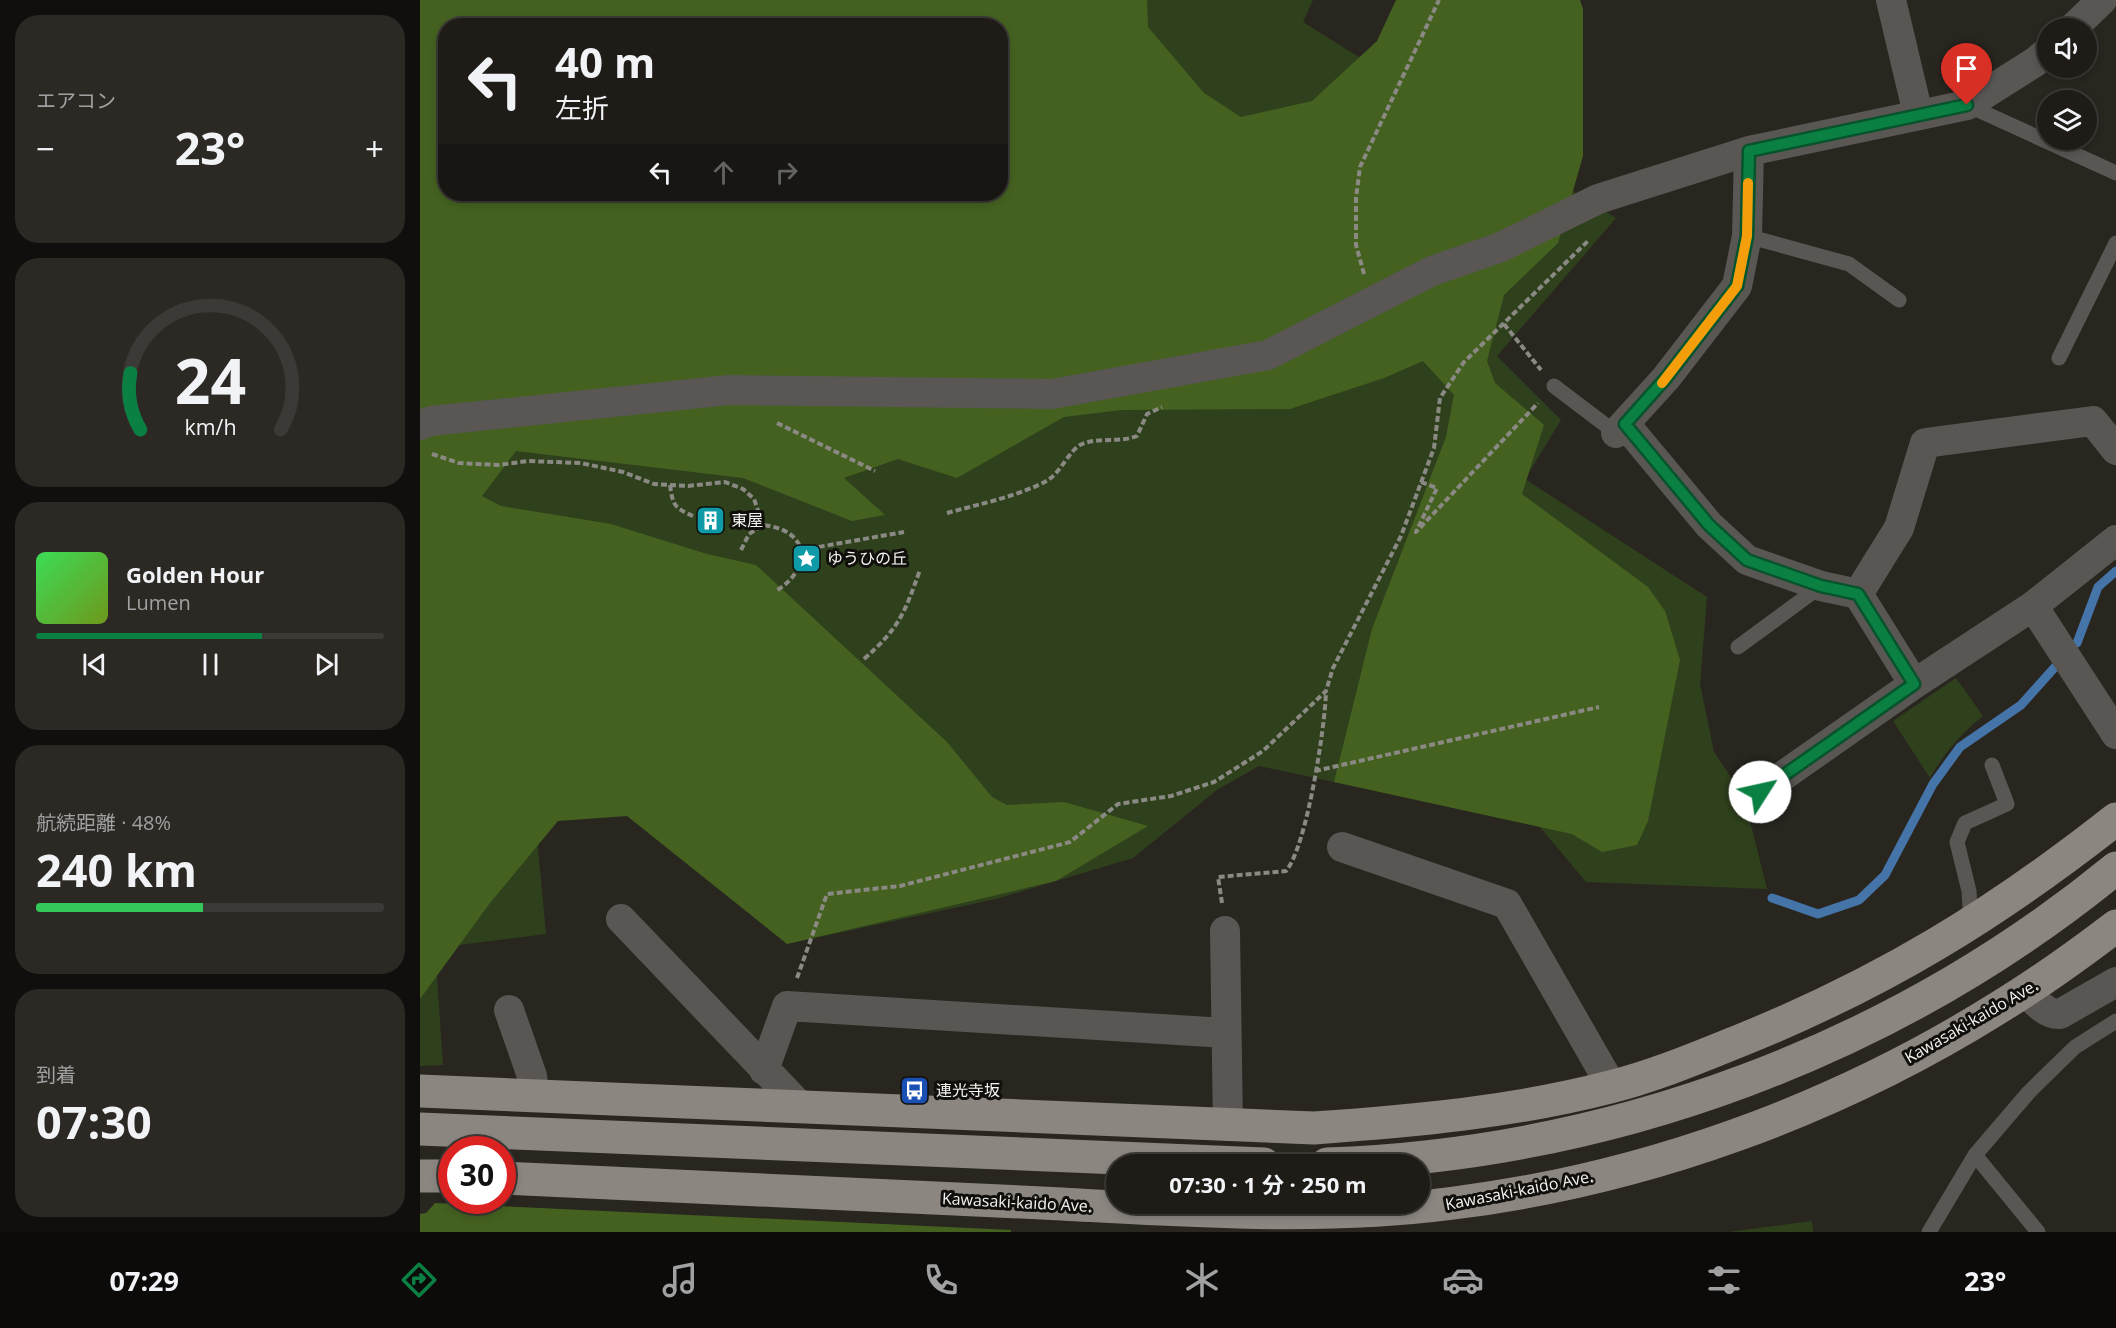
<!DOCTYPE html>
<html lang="ja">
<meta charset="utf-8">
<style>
:root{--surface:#1f1c18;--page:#2c2925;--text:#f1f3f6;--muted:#a1a1a2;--line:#3c3a37;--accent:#0b8043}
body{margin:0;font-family:"Open Sans","Noto Sans JP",sans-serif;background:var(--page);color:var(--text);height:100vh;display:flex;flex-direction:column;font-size:22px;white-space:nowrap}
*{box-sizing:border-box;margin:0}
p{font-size:20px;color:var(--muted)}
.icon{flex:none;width:33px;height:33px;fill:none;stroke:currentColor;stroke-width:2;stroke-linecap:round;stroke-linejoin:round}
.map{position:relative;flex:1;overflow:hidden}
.side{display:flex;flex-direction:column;gap:15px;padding:15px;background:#110f0d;width:420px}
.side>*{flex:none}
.guide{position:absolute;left:18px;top:18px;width:570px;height:183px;border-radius:24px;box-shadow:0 3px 9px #0003,0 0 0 2px var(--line);background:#1f1c18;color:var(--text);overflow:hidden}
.buttons{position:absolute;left:1617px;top:18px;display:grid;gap:12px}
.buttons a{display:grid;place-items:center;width:60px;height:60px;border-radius:50%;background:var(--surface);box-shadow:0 3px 9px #0003,0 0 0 2px var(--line);font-size:30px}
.speed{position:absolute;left:18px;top:1136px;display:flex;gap:12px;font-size:30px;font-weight:700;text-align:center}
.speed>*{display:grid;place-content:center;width:78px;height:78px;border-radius:50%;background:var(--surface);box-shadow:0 3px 9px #0003,0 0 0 2px var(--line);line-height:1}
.speed .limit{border:9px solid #d22;background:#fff;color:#111}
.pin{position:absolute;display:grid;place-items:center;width:51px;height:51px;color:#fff;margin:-62px -26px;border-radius:50% 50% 50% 0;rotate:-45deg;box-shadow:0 0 6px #0007}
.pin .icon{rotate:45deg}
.me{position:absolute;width:66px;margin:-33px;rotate:55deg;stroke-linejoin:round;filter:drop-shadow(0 0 4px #0008)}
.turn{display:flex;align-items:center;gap:21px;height:126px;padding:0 18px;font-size:27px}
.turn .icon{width:78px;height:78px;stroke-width:2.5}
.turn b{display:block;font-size:42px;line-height:51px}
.lanes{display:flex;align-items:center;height:57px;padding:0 18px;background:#0003;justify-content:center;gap:30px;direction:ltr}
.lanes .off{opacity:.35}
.big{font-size:45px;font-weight:700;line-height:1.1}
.side .widget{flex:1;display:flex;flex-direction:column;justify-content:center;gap:9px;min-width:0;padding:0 21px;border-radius:24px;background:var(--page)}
.side .dial{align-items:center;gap:0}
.dial svg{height:156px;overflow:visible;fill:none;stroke:var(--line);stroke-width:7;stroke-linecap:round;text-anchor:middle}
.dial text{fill:var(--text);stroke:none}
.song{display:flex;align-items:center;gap:18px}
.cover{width:72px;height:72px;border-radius:9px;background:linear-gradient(135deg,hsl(130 70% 55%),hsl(80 70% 35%))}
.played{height:6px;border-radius:3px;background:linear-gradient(90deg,var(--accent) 65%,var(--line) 65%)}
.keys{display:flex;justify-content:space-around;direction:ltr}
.heat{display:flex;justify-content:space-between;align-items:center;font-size:33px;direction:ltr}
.charge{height:9px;border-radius:4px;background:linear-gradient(90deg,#34c759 48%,var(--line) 0)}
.trip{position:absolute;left:686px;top:1154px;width:324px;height:60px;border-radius:30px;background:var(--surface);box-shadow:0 3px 9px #0003,0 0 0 2px var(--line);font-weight:700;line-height:60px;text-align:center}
.dock{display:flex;height:96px;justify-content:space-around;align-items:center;background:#0c0b0a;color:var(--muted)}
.dock .icon{width:42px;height:42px}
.dock .on{color:var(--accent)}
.dock b{font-size:27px;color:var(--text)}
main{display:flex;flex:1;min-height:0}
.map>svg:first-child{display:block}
.green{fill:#2f411c}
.forest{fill:#446120;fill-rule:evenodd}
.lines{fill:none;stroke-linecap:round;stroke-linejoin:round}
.stream{stroke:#4574a9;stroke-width:9}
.path{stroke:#8b8983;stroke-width:4;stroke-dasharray:6 3;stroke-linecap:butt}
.service{stroke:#595654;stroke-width:15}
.minor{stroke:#595654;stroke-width:30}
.primary{stroke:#8b8680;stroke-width:33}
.route-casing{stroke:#07532c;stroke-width:15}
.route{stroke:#0b8043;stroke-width:10}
.slow{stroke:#f59e0b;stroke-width:10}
.labels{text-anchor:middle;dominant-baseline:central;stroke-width:6;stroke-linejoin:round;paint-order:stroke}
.poi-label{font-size:16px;fill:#f5f3ef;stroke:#100f0c;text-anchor:start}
.street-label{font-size:16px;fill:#f5f3ef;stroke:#100f0c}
</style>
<main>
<section class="side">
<div class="widget"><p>エアコン</p>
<div class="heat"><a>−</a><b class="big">23°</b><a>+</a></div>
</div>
<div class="widget dial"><svg viewBox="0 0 100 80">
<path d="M14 69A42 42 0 1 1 86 69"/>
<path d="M14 69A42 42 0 0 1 9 40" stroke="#0b8043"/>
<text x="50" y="56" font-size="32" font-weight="700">24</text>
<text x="50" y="72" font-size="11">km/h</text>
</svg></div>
<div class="widget">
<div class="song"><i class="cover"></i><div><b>Golden Hour</b><p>Lumen</p></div></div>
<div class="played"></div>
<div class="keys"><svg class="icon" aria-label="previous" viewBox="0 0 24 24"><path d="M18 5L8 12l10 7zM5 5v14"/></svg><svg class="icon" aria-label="pause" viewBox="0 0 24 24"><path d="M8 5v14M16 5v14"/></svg><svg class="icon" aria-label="next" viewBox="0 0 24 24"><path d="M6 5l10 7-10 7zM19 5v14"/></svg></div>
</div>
<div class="widget"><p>航続距離 · 48%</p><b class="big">240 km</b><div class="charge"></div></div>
<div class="widget"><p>到着</p><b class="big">07:30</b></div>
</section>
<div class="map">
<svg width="1696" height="1232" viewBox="0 0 1696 1232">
<rect width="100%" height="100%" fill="#292620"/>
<path class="green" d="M634,0H893L883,22L1196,218L1077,356L1141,420L1105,479L1287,597L1280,684L1294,752L1324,797L1347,889L1166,882L1119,826L839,766L797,790L713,858L576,899L367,944L220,800L114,806L126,934L15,948L23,1065L0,1066V65L26,194H580Z
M1536,678L1563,716C1540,734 1524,754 1510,778L1473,721Z
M1392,1221L1393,1232H1308Z"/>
<path class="forest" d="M0,0H727L728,27L784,93L821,117L892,101L957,41L976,0H1160L1163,9V156L1138,243L1084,295L1067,361L1075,383L1124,425L1102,494L1228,587L1245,611L1260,660L1228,821L1217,845L1182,852L1152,834L914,782L952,629L1026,437L1034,395L1003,361L964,378L870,409L701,410L644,417L537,478L478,459L424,478L465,515L432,521L323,478L96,451L62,496L81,506L191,524L287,554L336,565L527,742L572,797L587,805L644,802L728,826L636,881L367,944L207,816L138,821L70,903L0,999ZM26,26H580V194H26Z
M15,1203L591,1230V1232H0V1214L6,1213Z"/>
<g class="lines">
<path class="stream" d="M1657,643L1678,587L1696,571
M1352,898L1398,914L1439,900L1465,875L1513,784L1540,747L1601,705L1635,667"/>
<path class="path" d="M944,274L936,245V198L940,167L1019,0
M1084,324L1121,370
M357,423L455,471
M12,454L39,463L78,465L108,461L161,463L203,472L234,484L268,486L305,482L323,489L334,499L343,525
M1001,482L1017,488L996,532L1118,403
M250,485C253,507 255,508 275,517
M527,513C556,505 603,495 628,480C642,471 649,450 662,444C679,437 700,443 717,436L727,414L742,407
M321,550L329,534L343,525C389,530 394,567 356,591
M381,550L484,532
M444,659C480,627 484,614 500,570
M895,771L1179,707
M802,903L798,877L866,871C887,846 905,727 906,692
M377,978L407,894L480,886L650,842L698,804L751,796L794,782L843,751L906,691L913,668L981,536L1014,448L1020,398L1044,362L1169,240"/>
<path class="service" d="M1547,105L1696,173
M1327,236L1429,264L1479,300
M1639,358L1696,243
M1134,386L1196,433
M1318,647L1401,586
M1551,924L1549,891L1537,842L1545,823L1587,804L1572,765
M1555,1155L1618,1232
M1509,1232L1555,1155L1609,1092L1655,1047L1696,1021"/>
<path class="minor" d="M1471,0L1498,114
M1653,28L1682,0
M1205,424L1289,525L1327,560L1401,586L1438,594L1479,528L1505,443L1673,421L1696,450
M0,425L11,421L309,390L632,394L848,355L1012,271L1081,247L1178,199L1329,151L1547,105L1615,62L1628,51
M1196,433L1246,378L1317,286L1327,236L1329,151
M1438,594L1494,684
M1613,606L1696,734
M1340,792L1494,684L1613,606L1696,540
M922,847L1087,904L1192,1087
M201,919L381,1107
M805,931L808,1126
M1605,991C1615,1001 1626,1015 1640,1014L1696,982
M89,1010L112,1076L114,1095
M344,1070L367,1006L806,1033"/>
<path class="primary" d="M0,1091L894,1128C994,1121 1093,1112 1190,1087C1234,1076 1277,1058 1319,1041C1463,983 1574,915 1696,819
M0,1129L844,1164
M907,1164C1193,1154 1474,1050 1696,868
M0,1176H32
M82,1178C262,1186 442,1195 622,1203C759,1210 898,1221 1034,1203C1226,1179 1415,1110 1578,1008C1619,983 1658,955 1696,926"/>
</g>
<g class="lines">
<defs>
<path id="route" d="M1340,792L1494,684L1438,594L1401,586L1327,560L1289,525L1205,424L1246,378L1317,286L1327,236L1329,151L1547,105"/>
</defs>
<use href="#route" class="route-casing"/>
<use href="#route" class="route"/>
<path class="slow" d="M1242,383L1317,286L1327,236L1328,183"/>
</g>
<defs>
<symbol id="building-square" viewBox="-11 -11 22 22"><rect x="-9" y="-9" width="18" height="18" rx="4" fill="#0f9aa8" stroke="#100f0c"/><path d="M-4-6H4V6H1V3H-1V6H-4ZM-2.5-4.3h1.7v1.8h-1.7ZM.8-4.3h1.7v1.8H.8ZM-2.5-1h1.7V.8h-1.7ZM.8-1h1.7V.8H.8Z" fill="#fff"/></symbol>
<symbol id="sight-square" viewBox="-11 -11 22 22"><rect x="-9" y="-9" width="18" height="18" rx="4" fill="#0f9aa8" stroke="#100f0c"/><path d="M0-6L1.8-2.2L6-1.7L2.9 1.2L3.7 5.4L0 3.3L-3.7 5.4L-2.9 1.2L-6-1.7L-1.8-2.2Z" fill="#fff"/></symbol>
<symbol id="bus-square" viewBox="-11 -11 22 22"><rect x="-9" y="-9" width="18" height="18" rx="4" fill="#1a4fb4" stroke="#100f0c"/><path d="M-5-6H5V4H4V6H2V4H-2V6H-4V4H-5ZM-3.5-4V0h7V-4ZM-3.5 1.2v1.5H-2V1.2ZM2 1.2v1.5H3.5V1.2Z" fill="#fff"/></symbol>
</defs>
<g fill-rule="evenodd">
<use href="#building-square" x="274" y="504" width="33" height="33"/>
<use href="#sight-square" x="370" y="542" width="33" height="33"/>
<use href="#bus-square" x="478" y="1074" width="33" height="33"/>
</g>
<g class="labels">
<g class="poi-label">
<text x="311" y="520">東屋</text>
<text x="407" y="558">ゆうひの丘</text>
<text x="516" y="1090">連光寺坂</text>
</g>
<g class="street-label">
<text transform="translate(1551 1021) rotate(-30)">Kawasaki-kaido Ave.</text>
<text transform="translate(1099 1190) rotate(-11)">Kawasaki-kaido Ave.</text>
<text transform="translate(597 1202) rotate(3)">Kawasaki-kaido Ave.</text>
</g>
</g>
</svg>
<div class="buttons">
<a><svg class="icon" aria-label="sound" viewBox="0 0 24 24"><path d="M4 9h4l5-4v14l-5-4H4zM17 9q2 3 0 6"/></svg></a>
<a><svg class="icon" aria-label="layers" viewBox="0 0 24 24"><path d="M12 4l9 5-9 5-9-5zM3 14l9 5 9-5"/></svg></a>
</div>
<div class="speed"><div class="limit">30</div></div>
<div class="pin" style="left:1547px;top:105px;background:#d93025"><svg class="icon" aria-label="arrive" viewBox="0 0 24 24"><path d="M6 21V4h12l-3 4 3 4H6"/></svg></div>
<svg class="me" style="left:1340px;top:792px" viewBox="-20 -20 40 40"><circle r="19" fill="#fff"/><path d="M0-13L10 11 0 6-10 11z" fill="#0b8043"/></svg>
<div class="trip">07:30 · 1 分 · 250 m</div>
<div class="guide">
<div class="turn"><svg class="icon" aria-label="left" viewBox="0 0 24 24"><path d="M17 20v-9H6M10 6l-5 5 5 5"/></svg><div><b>40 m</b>左折</div></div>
<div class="lanes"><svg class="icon" aria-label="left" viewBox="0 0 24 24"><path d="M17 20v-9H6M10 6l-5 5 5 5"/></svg><svg class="icon off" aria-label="ahead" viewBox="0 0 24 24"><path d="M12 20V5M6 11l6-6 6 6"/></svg><svg class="icon off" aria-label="right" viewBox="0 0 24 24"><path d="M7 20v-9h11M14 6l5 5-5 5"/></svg></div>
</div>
</div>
</main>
<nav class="dock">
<b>07:29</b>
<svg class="icon on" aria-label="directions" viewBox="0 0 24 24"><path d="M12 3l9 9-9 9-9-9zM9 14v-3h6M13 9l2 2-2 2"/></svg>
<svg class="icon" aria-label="music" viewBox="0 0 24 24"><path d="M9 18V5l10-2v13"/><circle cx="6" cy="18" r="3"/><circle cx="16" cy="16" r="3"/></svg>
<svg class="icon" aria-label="phone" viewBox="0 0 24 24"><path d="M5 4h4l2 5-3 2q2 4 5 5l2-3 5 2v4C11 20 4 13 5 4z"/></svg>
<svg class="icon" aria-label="climate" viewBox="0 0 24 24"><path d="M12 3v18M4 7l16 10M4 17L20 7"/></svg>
<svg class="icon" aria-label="car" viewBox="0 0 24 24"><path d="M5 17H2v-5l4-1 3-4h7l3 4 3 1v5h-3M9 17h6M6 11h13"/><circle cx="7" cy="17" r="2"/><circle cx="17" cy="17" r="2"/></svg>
<svg class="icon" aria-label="filters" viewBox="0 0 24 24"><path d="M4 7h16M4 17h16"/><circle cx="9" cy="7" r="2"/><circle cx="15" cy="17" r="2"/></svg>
<b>23°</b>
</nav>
